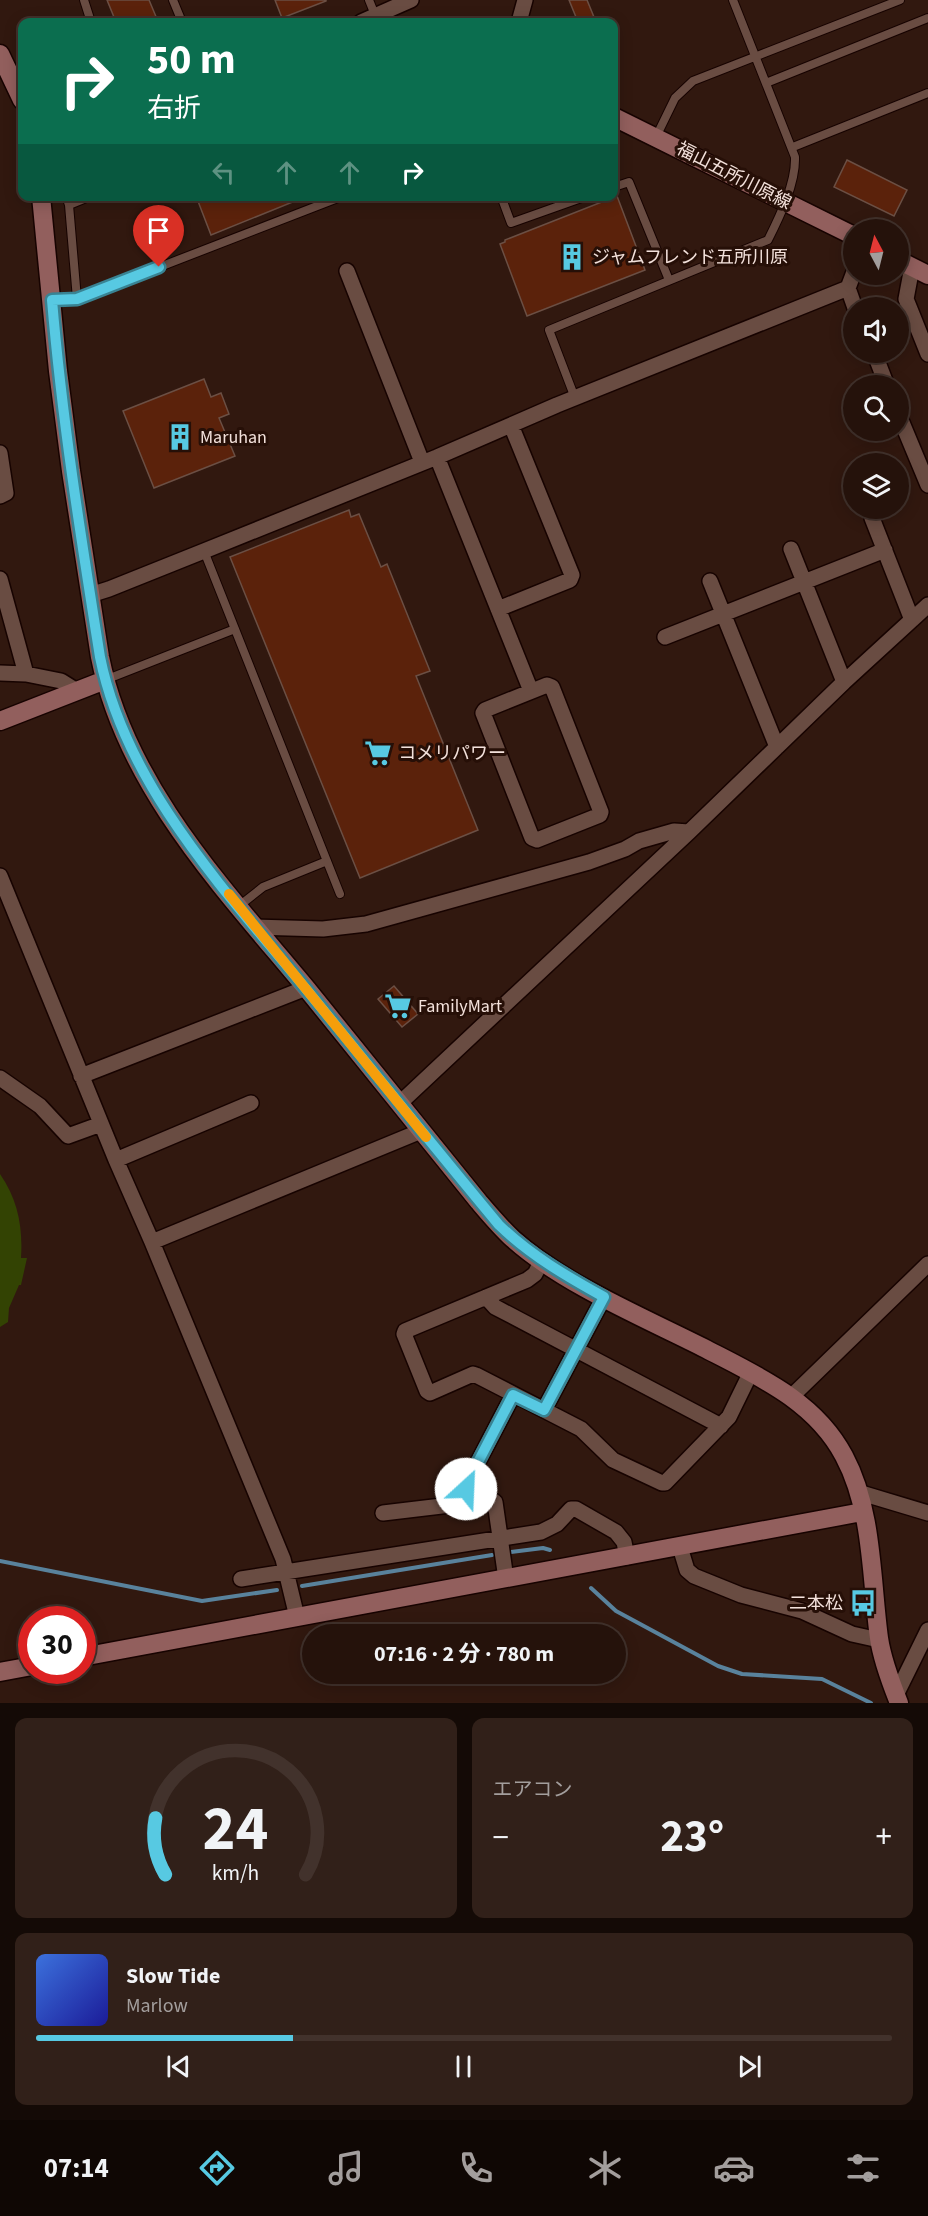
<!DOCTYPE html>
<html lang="ja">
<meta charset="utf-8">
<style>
:root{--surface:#25120b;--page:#312019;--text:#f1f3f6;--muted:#a39e9d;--line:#42322c;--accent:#57c9e2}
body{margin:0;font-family:"Source Sans 3","Noto Sans JP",sans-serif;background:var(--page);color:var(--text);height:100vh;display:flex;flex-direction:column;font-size:22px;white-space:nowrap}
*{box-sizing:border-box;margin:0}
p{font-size:20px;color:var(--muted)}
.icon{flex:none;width:33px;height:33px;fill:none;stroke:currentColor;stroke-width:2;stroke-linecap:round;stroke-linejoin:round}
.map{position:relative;height:1703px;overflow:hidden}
.side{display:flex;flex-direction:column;gap:15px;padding:15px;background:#140a06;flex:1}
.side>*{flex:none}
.hud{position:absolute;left:18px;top:18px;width:600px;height:183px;border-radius:12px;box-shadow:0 3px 15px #0003,0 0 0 2px var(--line);background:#0b6e4f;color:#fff;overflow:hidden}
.needle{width:39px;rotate:353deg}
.controls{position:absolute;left:843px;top:219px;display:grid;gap:12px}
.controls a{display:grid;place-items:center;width:66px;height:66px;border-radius:50%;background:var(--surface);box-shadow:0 3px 15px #0003,0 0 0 2px var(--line);font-size:30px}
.speed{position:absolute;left:18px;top:1606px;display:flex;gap:12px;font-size:30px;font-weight:700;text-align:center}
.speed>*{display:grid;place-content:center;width:78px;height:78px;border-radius:50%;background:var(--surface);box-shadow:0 3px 15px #0003,0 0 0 2px var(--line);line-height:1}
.speed .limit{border:9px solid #d22;background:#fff;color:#111}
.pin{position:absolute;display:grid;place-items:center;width:51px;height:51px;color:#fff;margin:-62px -26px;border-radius:50% 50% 50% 0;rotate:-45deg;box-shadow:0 0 6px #0007}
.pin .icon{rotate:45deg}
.me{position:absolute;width:66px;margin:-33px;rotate:25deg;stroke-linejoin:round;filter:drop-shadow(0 0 4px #0008)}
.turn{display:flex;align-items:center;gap:21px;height:126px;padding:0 30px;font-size:27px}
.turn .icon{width:78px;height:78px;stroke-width:2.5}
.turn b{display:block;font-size:42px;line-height:51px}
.lanes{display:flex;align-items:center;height:57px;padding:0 30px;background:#0003;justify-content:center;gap:30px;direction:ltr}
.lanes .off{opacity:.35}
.big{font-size:45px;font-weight:700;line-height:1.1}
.side .widget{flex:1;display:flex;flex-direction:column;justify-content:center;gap:9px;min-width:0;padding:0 21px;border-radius:12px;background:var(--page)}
.side .dial{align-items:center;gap:0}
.dial svg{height:156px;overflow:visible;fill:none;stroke:var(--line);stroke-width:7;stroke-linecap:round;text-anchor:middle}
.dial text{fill:var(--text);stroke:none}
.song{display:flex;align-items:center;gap:18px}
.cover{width:72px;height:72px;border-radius:9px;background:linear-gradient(135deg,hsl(220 70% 55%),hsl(240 70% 35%))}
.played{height:6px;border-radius:3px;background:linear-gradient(90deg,var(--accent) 30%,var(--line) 30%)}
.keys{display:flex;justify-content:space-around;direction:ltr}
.heat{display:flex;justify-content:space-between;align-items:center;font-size:33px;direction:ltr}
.side .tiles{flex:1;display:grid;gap:15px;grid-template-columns:1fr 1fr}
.widget:last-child{grid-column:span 2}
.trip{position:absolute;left:302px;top:1624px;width:324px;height:60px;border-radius:30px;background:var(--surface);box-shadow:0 3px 15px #0003,0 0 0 2px var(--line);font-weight:700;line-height:60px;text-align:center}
.tabs{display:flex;height:96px;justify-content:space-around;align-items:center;background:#0f0704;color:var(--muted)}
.tabs .icon{width:42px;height:42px}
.tabs .selected{color:var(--accent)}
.tabs b{font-size:27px;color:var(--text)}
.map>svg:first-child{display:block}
.green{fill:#334303}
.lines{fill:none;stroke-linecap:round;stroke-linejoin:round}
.stream{stroke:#59829c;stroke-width:4}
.building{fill:#5b220b;stroke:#6b4f44;stroke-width:1.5}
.lane-casing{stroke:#170300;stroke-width:10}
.street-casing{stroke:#170300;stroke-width:18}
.secondary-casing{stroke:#170300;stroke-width:21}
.lane{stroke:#694c42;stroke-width:8}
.street{stroke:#694c42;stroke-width:15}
.secondary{stroke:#925f5d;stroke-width:18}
.route-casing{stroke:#398393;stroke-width:15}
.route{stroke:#57c9e2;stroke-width:10}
.slow{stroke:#f59e0b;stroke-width:10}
.labels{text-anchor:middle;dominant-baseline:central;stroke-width:6;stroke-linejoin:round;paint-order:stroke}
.street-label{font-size:18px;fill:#f3e1db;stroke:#260f07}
.poi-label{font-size:18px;fill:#f3e1db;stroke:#260f07;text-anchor:start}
</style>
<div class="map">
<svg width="928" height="1703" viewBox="0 0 928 1703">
<rect width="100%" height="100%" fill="#31180f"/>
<path class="green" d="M0,1174C18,1200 23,1227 21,1258H27L21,1285H19L9,1308L8,1322L0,1327Z"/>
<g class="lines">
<path class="stream" d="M511,1552L543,1548L550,1550
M0,1561L202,1601L277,1590
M302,1586L492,1555
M591,1588L616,1611L718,1666L742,1674L822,1679L871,1703"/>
</g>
<path class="building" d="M107,0H149L157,19L148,22H116Z
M275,0H326V1L282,18Z
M569,0H587L596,22H578Z
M847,160L907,190L894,216L834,187Z
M196,196H305V197L211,235Z
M617,196L645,270L527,316L500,244L505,242V240Z
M204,379L211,397L221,393L229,414L219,418L235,456L154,488L123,411Z
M349,510L351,517L359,514L381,567L387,564L430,671L416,676L478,830L360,878L230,557Z
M394,986L418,1014L402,1027L378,999Z"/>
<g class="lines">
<defs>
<path id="lane" d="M84,0L91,22
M173,0L182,22
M369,0L375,15
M766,83L928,18
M656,137L675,98L693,81L900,0
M793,147L928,93
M614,187L629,182L669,280
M66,196L69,205L91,196
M501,196L511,223L587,196
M77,299L343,196
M52,300L77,299L69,205
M575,398L549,330L768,240C780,216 796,183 795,157L733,0
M204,551L340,894
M105,680L235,629
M239,906L263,887L327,861"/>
<path id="street" d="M361,22L411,0
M519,22L525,0
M912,267L906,299L928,354
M347,271L422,462
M854,272L848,288L855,308
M874,352L887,386
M898,413L928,485
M0,453L6,493L0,496
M437,457L531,691
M872,518L912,620
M791,549L844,682
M0,579L26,674
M710,581L777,747
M90,595L109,589L204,551L437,457L557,405L848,288
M498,609L570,580L572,575L511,425
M665,637L885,550
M0,673L26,674L61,681L77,691
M547,685L552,687L601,812L600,815L537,840L532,838L483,713L485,710Z
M0,876L116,1160L152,1242L283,1559L297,1617
M254,927L323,929L366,924L589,862L625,849L639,841L674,831L689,832
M81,1076L306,988
M0,1078L40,1106L68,1136L101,1124
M399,1104L689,832L844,682L928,605
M116,1160L251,1103
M152,1242L421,1131
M542,1260L535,1274L527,1280L405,1331L404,1334L427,1391L430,1393L473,1374L476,1375L581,1429L613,1460L662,1483H665L729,1417L751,1372
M486,1297L495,1307L721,1426
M791,1397L928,1264
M544,1410L604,1297
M858,1492L928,1513
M468,1502L466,1485L513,1395
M383,1513L492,1500L495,1502L506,1579
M680,1547L687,1570L694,1576L741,1595L802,1611L852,1634L879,1640
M241,1579L541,1532L557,1524L571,1509H576L616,1532L624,1542L627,1557
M896,1695L928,1630"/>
<path id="secondary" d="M0,54L22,100
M614,117L854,236
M41,196L58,371L71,471L100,657C126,787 225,890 307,989C365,1060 421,1131 479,1202C490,1215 500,1227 513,1239C563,1284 645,1318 706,1349C758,1376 815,1401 844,1456C873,1510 871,1578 879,1638C882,1659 891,1683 899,1703
M898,260L928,275
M0,721L105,680
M82,1657L862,1512
M0,1672L32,1666"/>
</defs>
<use href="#lane" class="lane-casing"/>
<use href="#street" class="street-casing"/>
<use href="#secondary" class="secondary-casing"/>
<use href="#lane" class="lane"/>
<use href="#street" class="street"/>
<use href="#secondary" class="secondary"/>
</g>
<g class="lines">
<defs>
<path id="route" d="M159,267L77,299L52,300C62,420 81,538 100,657C126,786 225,890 306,989C370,1067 434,1147 499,1225C530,1255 566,1276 604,1297L544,1410L513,1395L466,1485V1489"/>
</defs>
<use href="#route" class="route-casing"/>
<use href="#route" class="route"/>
<path class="slow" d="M229,894L426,1137"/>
</g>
<defs>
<symbol id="building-bare" viewBox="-9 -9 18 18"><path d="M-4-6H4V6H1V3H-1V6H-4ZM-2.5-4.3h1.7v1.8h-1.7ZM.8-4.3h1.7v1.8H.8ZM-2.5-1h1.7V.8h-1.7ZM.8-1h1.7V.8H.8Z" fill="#57c9e2" stroke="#260f07" stroke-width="2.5" paint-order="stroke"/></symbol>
<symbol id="supermarket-bare" viewBox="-9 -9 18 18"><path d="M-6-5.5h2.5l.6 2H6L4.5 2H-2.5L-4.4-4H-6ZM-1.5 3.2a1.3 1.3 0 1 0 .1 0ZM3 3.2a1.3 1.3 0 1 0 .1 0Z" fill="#57c9e2" stroke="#260f07" stroke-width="2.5" paint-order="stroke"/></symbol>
<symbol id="bus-bare" viewBox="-9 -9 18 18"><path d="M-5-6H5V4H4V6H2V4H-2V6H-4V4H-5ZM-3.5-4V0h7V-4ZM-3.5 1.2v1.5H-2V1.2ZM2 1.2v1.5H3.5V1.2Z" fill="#57c9e2" stroke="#260f07" stroke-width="2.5" paint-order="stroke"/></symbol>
</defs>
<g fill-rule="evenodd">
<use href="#building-bare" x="553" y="238" width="38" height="38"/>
<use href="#building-bare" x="161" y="418" width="38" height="38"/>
<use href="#supermarket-bare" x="359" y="734" width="38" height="38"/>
<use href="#supermarket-bare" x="379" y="987" width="38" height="38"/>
<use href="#bus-bare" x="844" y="1584" width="38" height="38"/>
</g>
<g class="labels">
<g class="street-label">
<text transform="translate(734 176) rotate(27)">福山五所川原線</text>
</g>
<g class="poi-label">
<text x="592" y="257">ジャムフレンド五所川原</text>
<text x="200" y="437">Maruhan</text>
<text x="398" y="753">コメリパワー</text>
<text x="418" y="1006">FamilyMart</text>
<text x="843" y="1603" text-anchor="end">二本松</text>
</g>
</g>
</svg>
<div class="controls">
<a><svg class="needle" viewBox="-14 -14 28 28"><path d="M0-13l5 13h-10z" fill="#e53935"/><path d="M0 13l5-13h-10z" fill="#a39e9d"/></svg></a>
<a><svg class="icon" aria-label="sound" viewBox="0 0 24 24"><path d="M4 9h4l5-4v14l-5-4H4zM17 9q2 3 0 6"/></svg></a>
<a><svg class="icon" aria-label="search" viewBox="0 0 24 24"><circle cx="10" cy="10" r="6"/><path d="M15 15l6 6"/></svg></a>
<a><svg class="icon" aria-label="layers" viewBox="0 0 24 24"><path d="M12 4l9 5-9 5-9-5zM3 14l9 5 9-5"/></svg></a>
</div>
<div class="speed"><div class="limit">30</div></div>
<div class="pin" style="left:159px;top:267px;background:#d93025"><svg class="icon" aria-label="arrive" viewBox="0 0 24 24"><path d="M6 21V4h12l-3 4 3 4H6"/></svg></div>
<svg class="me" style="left:466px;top:1489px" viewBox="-20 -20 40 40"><circle r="19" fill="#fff"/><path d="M0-13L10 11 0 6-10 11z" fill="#57c9e2"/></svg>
<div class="trip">07:16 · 2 分 · 780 m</div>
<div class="hud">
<div class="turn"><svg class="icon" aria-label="right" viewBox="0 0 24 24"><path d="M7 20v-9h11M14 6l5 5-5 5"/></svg><div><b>50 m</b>右折</div></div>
<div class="lanes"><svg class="icon off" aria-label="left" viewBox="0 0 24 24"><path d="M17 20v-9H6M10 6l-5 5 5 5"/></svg><svg class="icon off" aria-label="ahead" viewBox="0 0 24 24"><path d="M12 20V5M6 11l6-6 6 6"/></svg><svg class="icon off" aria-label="ahead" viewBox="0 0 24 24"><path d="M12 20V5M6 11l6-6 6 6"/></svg><svg class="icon" aria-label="right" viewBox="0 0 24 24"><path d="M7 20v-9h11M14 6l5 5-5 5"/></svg></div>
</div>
</div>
<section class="side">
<div class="tiles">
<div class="widget dial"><svg viewBox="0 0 100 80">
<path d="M14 69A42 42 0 1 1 86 69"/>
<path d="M14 69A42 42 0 0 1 9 40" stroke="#57c9e2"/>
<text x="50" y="56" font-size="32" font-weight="700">24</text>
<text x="50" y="72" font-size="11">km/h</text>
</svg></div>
<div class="widget"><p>エアコン</p>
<div class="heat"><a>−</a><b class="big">23°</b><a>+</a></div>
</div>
<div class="widget">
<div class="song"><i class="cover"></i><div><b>Slow Tide</b><p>Marlow</p></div></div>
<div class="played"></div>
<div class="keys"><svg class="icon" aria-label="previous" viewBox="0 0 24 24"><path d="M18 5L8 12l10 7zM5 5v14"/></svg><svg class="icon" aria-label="pause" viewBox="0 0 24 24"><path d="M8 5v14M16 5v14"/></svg><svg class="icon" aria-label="next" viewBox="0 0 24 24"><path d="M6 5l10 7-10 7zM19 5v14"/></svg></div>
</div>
</div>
</section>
<nav class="tabs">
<b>07:14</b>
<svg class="icon selected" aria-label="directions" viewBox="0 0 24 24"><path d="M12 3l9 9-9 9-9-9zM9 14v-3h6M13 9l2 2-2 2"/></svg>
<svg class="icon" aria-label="music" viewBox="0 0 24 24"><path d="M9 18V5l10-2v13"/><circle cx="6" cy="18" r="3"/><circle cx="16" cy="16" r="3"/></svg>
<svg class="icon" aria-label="phone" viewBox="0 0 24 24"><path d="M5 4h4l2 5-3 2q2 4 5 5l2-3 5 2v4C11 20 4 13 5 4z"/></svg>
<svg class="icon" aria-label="climate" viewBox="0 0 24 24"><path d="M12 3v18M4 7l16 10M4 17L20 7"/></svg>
<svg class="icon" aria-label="car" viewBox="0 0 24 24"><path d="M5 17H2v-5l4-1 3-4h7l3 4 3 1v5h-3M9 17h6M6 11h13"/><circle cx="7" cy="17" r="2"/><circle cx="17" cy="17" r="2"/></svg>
<svg class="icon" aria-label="filters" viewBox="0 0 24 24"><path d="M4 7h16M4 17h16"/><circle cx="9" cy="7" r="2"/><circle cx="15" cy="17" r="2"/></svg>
</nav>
